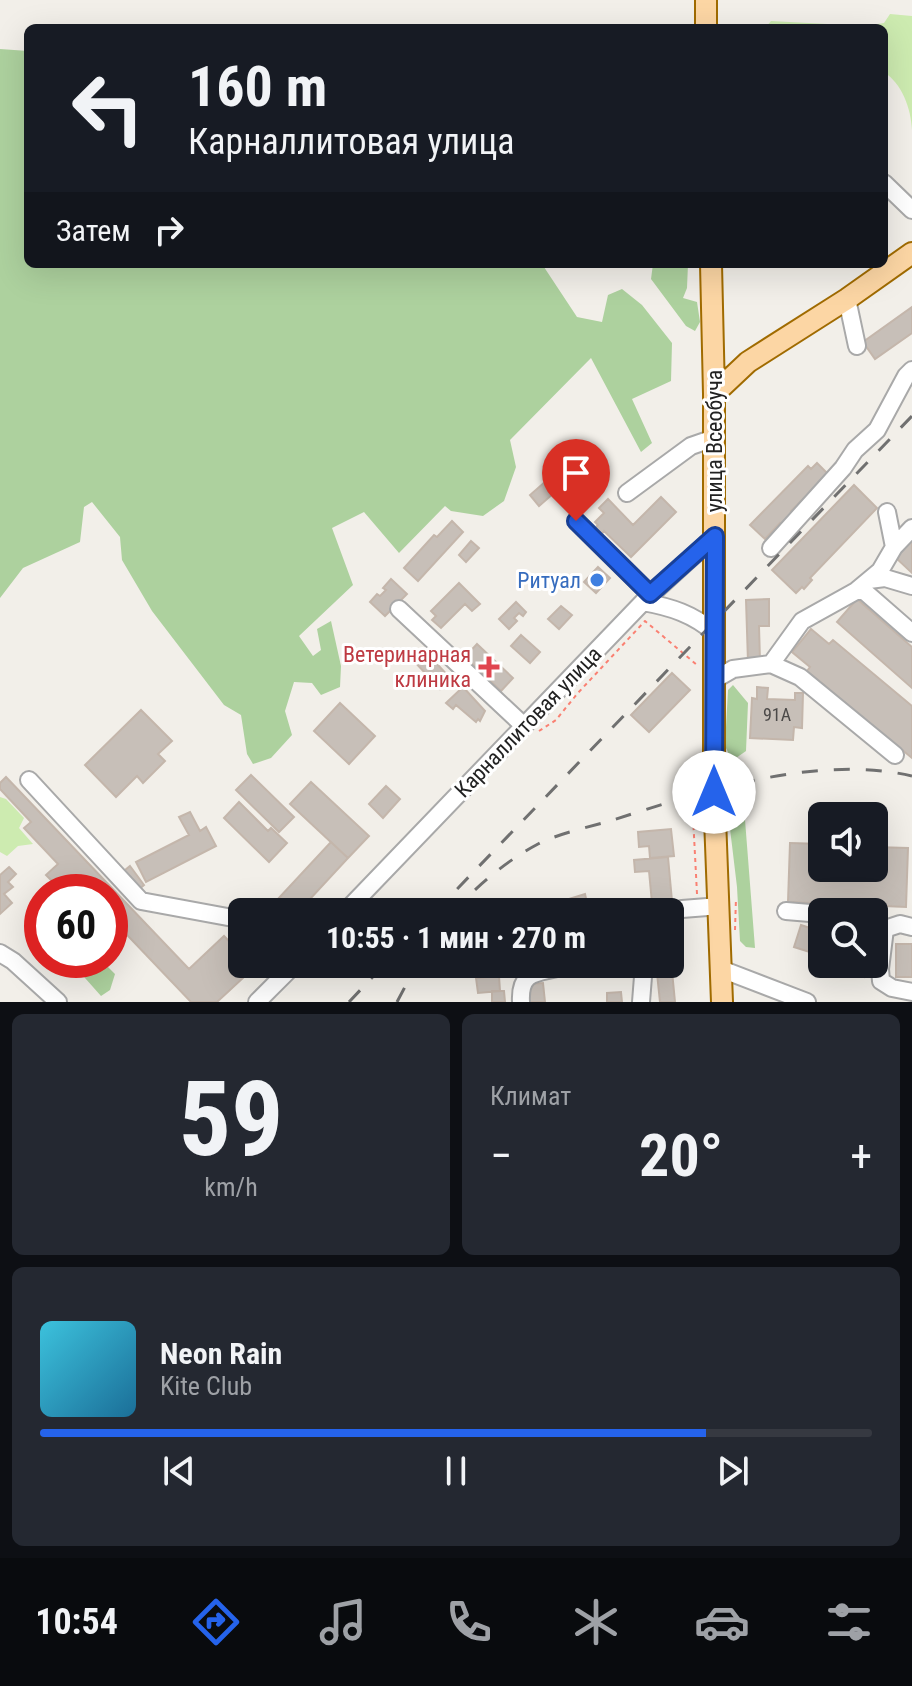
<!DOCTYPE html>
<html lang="ru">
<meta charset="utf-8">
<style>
:root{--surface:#171b24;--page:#242831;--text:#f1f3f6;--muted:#9ea1a6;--line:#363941;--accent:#2563eb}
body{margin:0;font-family:"Roboto Condensed",sans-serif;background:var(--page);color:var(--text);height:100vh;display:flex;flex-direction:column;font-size:30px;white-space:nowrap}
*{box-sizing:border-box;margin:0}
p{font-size:26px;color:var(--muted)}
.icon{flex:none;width:44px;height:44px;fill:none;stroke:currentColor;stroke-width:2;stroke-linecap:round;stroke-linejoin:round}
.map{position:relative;height:1002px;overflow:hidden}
.details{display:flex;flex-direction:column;gap:12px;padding:12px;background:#0d0f14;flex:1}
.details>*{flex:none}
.banner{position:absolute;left:24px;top:24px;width:864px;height:244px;border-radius:12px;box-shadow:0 8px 32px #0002;background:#171b24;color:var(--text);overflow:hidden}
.fabs{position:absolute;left:808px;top:802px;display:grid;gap:16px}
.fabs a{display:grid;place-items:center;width:80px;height:80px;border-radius:12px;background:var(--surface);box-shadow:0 8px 32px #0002;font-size:40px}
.speed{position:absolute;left:24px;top:874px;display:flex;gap:16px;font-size:40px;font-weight:700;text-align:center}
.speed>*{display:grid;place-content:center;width:104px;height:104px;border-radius:50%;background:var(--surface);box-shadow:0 8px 32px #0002;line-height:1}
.speed .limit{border:12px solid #d22;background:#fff;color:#111}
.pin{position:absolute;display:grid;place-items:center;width:68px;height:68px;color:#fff;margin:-82px -34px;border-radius:50% 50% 50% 0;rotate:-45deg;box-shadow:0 0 8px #0007}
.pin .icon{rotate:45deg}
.me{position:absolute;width:88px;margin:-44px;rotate:0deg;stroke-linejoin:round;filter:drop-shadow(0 0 6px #0008)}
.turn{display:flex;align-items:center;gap:28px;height:168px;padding:0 32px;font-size:36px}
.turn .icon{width:104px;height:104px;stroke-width:2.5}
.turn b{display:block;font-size:56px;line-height:68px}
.then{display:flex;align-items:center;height:76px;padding:0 32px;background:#0003;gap:16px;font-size:30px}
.big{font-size:60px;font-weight:700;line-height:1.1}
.details .card{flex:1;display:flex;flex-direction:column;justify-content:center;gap:12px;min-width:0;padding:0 28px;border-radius:12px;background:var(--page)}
.details .dial{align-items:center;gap:0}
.dial b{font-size:104px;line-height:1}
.song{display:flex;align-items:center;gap:24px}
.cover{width:96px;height:96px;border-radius:12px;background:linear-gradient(135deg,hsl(190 70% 55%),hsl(200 70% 35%))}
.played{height:8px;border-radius:4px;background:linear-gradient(90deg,var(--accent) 80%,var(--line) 80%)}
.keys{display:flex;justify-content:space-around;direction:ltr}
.heat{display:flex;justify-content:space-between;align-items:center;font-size:44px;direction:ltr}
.details .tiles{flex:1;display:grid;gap:12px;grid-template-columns:1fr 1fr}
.card:last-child{grid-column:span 2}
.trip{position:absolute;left:228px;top:898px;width:456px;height:80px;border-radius:12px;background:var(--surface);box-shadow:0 8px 32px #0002;font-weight:700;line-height:80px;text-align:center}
.tabs{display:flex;height:128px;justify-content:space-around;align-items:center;background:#090b0e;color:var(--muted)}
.tabs .icon{width:56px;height:56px}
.tabs .current{color:var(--accent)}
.tabs b{font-size:36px;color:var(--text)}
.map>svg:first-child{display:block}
.grass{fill:#cdebb0}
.forest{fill:#add19e}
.building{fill:#c7bfb8;stroke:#c4b6ab;stroke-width:2}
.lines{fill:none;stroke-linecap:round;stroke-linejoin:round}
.minor-casing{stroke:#a9a9a9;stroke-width:20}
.major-casing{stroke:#a06b00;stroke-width:24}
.path{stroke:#fa8072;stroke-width:2;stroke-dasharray:4 4;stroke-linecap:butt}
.minor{stroke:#fff;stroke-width:16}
.major{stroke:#fcd6a4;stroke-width:20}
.rail{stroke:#707070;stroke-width:3;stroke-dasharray:16 16;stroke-linecap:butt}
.route-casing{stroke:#184099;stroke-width:20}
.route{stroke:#2563eb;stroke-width:14}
.shop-dot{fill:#3f7fe0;stroke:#fff;stroke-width:3}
.health-dot{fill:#e0444e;stroke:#fff;stroke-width:3}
.labels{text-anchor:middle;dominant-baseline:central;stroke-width:6;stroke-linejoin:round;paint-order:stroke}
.number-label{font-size:18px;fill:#4b4948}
.street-label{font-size:22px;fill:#222;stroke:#fff}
.shop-label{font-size:22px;fill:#366cbe;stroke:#fff;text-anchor:end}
.health-label{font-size:22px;fill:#be3a42;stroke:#fff;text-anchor:end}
</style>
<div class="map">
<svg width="912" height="1002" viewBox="0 0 912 1002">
<rect width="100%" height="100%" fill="#f2efe9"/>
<path class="grass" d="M890,14L912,16V130C911,108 902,84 884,72V28H765L771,21L865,26L884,23Z
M0,797L6,799L24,818L19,828L33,844L18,846L7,856L0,852Z"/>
<path class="forest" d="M0,49L28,51V264H542L577,317L602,322L608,295L622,289L642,305L672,343L671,381L632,399L652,443L641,452L591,358L510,440L516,467L504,501L483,516L451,511L445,506L399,553L364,512L332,528L353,585L299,636L313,656L321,650L317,629L331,621L341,666L340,687L321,695L312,683L294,682L285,711L292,735L271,758L253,764L247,754L241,715L224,705L152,611L122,560L120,537L92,502L84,507L80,542L23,568L0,598Z
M653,264H688L687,288L683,298L697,302L700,322L695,331L686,326L651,279Z
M733,685L748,703L746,751L736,758L730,756L725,746L728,690Z
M740,805L744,807L755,948L746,947L740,941L737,887L728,812Z
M69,960H101L115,974L110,990L101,996Z"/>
<path class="building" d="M912,307V333L875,359L863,342Z
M817,463L828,474L791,511L795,515L783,526L780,523L765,539L750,525L808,466L811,469Z
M545,482L554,493L539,506L530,495Z
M854,485L877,508L810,578L812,580L804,589L802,587L796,593L772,570Z
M661,497L676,512L631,557L604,531L601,535L594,529L598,525L595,522L604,513L599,508L608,499L633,525Z
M452,521L463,532L418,581L404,568L434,535L437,537Z
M912,538V573L895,557Z
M471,541L479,548L466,562L459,555Z
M598,567L610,578L596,593L584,582Z
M391,579L407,594L385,616L370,602L377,594L380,596L386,590L383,588Z
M459,583L480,604L472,611L465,604L441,628L432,620L436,616L431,611Z
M769,599V626H759L760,661L748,662L746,600Z
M857,599L912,647V688L837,622Z
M516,602L526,612L523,616L519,613L514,618L517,621L509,629L499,619Z
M561,606L572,615L559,629L548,619Z
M811,629L829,644L833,640L912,706V758L807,671L810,667L792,652Z
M521,635L540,652L530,663L511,646Z
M477,644L513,678L501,691L465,657Z
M424,650L451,679L440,689L413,660Z
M672,673L690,690L649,732L631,715Z
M463,687L485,711L480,721L478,719L476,722L456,705L453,709L446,703Z
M757,687L768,688L767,699L795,700V693H803L802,728L794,727L793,740L750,738L752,698L757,699Z
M340,703L375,736L349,764L314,731Z
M141,710L172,741L158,754L165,761L143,783L137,776L116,797L85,765Z
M251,775L294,817L279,832L236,790Z
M6,777L189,969L224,936L242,955V964H258L217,1002H191L110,917V892H86L72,877L60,889L46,875L58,864L24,828L31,822L0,789V783Z
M311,782L369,836L348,858L290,804Z
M386,786L400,799L383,818L369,804Z
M239,802L268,831L271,828L287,843L269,862L224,818Z
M190,812L200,831L206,827L216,846L146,882L136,862L189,835L179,817Z
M671,829L674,856L650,858L649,846L639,847L638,832Z
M331,842L348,858L298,912H289L277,900Z
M790,843L822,844V868H874V847L908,848L906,907L788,902Z
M668,857L672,901L652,903L649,871L635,872L634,860Z
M130,866L144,885L138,890L124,871Z
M9,867L16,874L8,882L13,887L4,894L12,903L0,914V875Z
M585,894L589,912H572L569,899Z
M801,925L822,932V956L794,947Z
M896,944H912V977H896Z
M830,964H860V967L867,969L864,977L829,967Z
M672,971L675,1002H660L657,973Z
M499,976L500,991L478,993L476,978Z
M543,983L545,1002H530L528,984Z
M492,991H504L505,1002H492Z
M621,992L622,1002H607V993Z"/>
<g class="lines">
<defs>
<path id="minor" d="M884,183L912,210
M847,299L857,346
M627,493L691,446L714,438
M887,512L894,547
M576,521L650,594
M771,548L843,468L855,450L877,430L906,376L912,370
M869,580L885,578L912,586
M856,591H864L912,633
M643,602C671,607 693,614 715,633
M399,609L523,725
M771,664L800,677L895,755
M714,680L733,669L771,664L802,621L856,591L880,571L894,547L912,528
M29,780L141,901L233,918L242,926
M786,911L822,914
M345,912L643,602L715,536
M670,914L682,909L720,906
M912,927L900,924L885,929L880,969L881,981L892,988L912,992
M0,953L13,961L58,1002
M721,969L807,1002
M257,1002L295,964
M521,1002C519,966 543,975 569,964
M641,1002L644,964"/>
<path id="major" d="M706,0V28
M711,264L714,394V792L722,1002
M714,394L748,362L847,299L912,253"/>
</defs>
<use href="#minor" class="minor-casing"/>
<use href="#major" class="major-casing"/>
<path class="path" d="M539,731L556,720L577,694L645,621L697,665
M697,894L692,797L697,761
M735,930L736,898"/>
<use href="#minor" class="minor"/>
<use href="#major" class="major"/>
<path class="rail" d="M435,912L912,416
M452,912C478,886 504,862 538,844C560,833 589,827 613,820C703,791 818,754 912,776
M349,1002L385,964
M397,1002L417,964"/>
</g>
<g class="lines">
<defs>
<path id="route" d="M576,521L650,594L715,536L714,792"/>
</defs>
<use href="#route" class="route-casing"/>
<use href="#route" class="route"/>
</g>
<circle class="shop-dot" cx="597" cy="580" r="8"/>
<path class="health-dot" d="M485 655h8v8h8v8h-8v8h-8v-8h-8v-8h8z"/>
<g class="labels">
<g class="number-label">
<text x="777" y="714">91А</text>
</g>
<g class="street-label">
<text transform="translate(714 441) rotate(-90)">улица Всеобуча</text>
<text transform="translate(528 722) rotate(-46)">Карналлитовая улица</text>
</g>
<g class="shop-label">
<text x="581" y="580">Ритуал</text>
</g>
<g class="health-label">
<text x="471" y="654">Ветеринарная<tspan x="471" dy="25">клиника</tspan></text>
</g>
</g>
</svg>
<div class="fabs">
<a><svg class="icon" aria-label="sound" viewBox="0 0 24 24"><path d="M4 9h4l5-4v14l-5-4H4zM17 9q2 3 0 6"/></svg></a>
<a><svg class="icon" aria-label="search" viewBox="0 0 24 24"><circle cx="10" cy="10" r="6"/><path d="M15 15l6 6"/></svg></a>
</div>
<div class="speed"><div class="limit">60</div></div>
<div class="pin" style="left:576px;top:521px;background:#d93025"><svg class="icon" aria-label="arrive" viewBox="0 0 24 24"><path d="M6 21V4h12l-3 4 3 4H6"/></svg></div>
<svg class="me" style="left:714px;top:792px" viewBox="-20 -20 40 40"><circle r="19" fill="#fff"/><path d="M0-13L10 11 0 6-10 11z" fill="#2563eb"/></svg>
<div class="trip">10:55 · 1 мин · 270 m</div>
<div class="banner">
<div class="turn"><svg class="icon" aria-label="left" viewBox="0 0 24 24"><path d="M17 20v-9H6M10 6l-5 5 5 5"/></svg><div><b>160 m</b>Карналлитовая улица</div></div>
<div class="then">Затем<svg class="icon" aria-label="right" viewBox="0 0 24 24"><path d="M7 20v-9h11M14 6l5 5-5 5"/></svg></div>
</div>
</div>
<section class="details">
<div class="tiles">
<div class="card dial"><b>59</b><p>km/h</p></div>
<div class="card"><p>Климат</p>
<div class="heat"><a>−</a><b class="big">20°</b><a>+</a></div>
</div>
<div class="card">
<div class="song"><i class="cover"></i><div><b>Neon Rain</b><p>Kite Club</p></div></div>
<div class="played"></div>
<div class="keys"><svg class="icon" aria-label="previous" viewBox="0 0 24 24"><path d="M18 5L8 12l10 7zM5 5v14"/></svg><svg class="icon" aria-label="pause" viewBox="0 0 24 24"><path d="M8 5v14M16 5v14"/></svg><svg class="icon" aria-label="next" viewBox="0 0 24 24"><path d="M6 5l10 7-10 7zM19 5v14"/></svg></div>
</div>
</div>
</section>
<nav class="tabs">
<b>10:54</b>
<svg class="icon current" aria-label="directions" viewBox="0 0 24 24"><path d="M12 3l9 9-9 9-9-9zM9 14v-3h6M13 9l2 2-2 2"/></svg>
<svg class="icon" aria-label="music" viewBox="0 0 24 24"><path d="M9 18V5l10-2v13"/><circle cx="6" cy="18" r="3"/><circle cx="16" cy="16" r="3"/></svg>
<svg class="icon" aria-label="phone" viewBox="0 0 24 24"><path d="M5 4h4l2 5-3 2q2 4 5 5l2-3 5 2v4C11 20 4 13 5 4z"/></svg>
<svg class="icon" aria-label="climate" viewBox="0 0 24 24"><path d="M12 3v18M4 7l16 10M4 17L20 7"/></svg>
<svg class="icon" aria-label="car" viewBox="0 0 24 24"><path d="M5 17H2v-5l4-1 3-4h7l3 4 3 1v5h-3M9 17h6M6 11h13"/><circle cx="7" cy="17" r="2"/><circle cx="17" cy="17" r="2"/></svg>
<svg class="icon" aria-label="filters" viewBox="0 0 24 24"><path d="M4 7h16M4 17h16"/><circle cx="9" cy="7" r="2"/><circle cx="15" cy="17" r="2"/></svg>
</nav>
